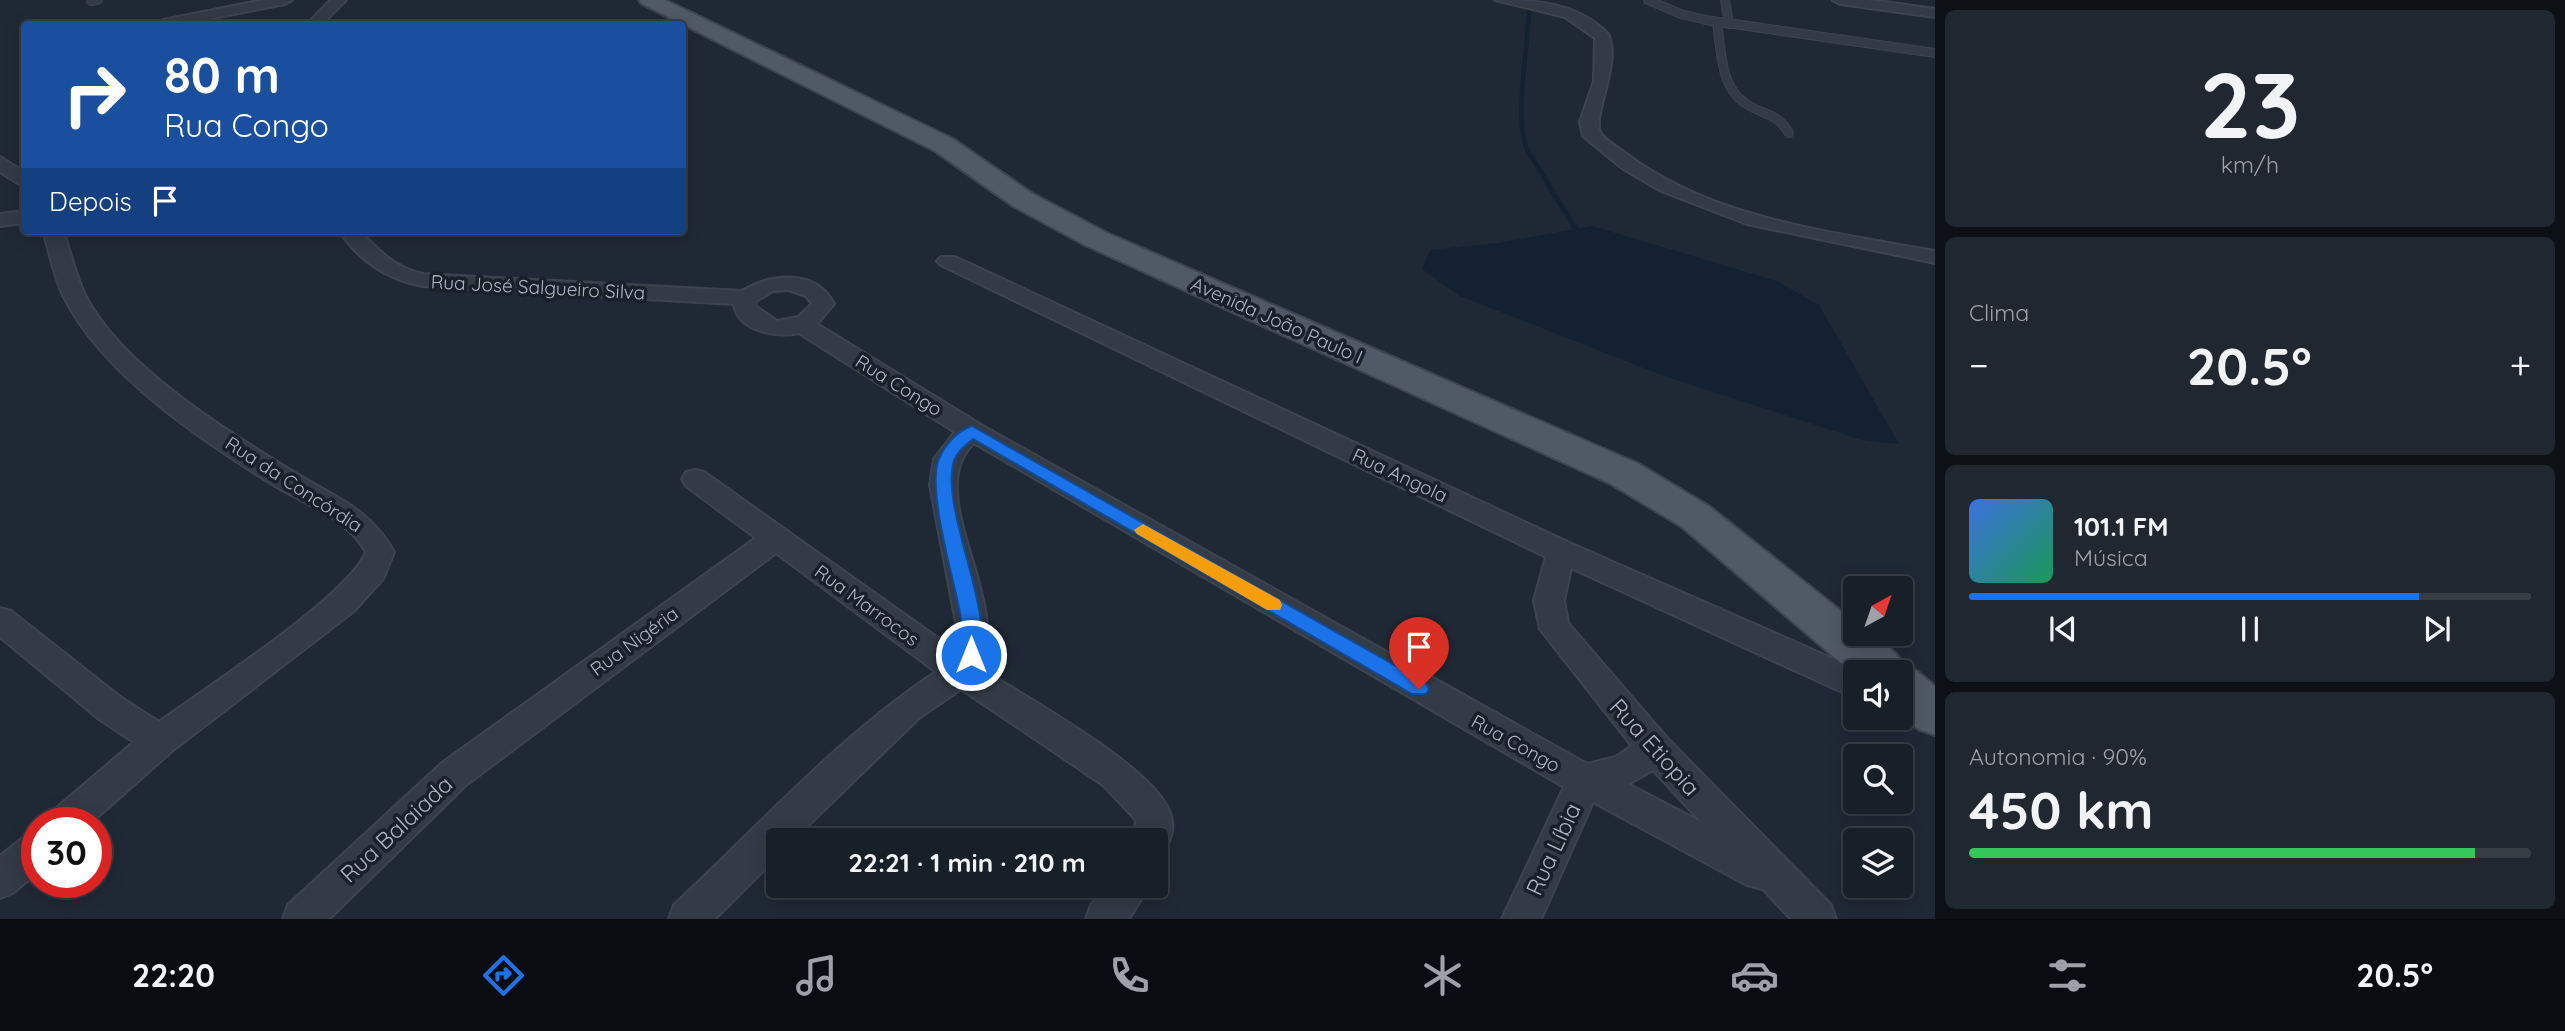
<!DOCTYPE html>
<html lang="pt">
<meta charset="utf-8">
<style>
:root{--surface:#171f28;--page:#202730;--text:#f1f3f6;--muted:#9ea2a8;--line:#363d45;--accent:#1a73e8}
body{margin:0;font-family:Quicksand,sans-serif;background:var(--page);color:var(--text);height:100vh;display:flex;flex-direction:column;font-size:26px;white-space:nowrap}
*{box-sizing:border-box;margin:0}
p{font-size:23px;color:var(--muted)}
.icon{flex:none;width:38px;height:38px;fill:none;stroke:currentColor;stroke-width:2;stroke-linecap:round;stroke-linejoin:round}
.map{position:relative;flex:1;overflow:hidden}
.panel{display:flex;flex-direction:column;gap:10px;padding:10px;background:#0d1116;width:630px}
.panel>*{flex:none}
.top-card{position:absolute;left:21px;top:21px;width:665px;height:214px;border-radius:7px;box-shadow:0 4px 18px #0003,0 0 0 2px var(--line);background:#1a4fa0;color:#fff;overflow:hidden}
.needle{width:46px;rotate:40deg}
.tools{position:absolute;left:1843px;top:576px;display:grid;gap:14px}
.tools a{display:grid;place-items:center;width:70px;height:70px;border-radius:7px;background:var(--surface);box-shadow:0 4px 18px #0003,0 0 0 2px var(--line);font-size:35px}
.speed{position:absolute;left:21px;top:807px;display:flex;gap:14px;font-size:35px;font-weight:700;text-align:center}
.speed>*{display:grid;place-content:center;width:91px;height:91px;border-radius:50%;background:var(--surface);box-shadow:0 4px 18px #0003,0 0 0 2px var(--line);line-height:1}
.speed .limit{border:10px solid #d22;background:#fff;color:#111}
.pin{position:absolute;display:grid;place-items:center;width:60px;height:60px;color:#fff;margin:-72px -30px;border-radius:50% 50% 50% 0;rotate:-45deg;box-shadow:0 0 7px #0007}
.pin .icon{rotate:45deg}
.me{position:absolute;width:77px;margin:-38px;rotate:0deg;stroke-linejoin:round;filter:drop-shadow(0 0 5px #0008)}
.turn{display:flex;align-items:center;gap:24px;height:147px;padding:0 28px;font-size:32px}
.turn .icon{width:91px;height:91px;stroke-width:2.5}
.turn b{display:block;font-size:49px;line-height:60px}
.then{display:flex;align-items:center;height:66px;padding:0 28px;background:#0003;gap:14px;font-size:26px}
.big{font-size:52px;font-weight:800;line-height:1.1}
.panel .card{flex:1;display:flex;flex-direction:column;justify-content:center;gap:10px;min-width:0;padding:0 24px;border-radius:10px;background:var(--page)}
.panel .dial{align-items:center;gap:0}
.dial b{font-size:91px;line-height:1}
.song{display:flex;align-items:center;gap:21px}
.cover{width:84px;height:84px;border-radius:10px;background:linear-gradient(135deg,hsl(220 70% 55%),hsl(150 70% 35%))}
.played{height:7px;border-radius:4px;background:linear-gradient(90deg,var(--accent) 80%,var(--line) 80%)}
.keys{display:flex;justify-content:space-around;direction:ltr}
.heat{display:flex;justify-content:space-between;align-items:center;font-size:38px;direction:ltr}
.charge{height:10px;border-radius:5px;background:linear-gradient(90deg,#34c759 90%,var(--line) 0)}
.trip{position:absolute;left:766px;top:828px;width:402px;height:70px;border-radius:7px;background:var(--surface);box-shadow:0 4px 18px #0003,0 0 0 2px var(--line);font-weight:800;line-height:70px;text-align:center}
.menu{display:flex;height:112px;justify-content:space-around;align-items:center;background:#090c10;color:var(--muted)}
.menu .icon{width:49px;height:49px}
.menu .selected{color:var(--accent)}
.menu b{font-size:32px;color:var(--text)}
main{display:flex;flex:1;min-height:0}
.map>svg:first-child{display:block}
.water{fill:#142131}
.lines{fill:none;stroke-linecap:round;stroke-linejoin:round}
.stream-far1{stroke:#142131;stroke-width:4.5}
.stream{stroke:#142131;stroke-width:5}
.service-casing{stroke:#3c444f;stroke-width:10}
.minor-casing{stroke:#3c444f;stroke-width:4}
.primary-casing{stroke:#3c444f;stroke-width:4}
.service{stroke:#323b46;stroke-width:8}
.minor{fill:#323b46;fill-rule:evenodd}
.primary{fill:#505a66;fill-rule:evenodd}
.route{fill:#1a73e8;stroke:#114b97;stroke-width:2}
.slow{fill:#f59e0b}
.labels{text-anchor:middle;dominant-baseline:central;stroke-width:7;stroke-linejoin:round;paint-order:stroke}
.street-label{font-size:19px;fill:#acb6c3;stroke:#18202a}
.near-street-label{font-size:23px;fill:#acb6c3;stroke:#18202a}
</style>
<main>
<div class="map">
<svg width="1935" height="919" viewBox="0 0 1935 919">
<rect width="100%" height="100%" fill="#1f2935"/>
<path class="water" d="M1592,226L1777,281L1819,305L1899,444L1862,440L1664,376L1460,296L1422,269L1430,250L1498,243Z"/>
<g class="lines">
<path class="stream-far1" d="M1529,8C1529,44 1512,125 1529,153"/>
<path class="stream" d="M1528,151L1580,236"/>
<defs>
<path id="service" d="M1648,0L1681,14L1706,20L1935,53
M1725,0L1729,24
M91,1L98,0
M1717,22C1721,48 1720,87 1745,103C1762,115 1778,113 1789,133"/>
<path id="minor" d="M263,0H292L285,4L183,24H156L163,20Z
M331,0H346L322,24H307Z
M1495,0C1536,0 1578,3 1608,34C1622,62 1592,116 1600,132C1604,140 1617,147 1624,152C1711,219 1830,232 1935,251V263L1747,224L1661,191L1622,168L1583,136L1580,122L1594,81L1595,38L1565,17Z
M1833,0H1871L1935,9V17L1840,4Z
M0,157L24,172V187L0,172Z
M24,211V223L0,226V214Z
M43,231H63C71,252 75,276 86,297C122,366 226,431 292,471C333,497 369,507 394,552L383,579L354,611L172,751L92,822H49L54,810L134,742L99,719L0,637V608L11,611L123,699L159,722C204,689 349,596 366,552C348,519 307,505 277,487C204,442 103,375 64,297C54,277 50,253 43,231Z
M339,231H360C379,251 395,268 423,274L742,291C771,274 816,268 834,304L817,324L981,425L1587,764L1616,757L1632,746L1540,629L1534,600L1546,557L941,265L937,261L941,257H955L1572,544L1863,672H1855V696L1844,693L1571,568L1564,600L1568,623L1667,738L1831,905L1836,919H1791L1763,889L1747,885L1593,802L1541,919H1502L1564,787L974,443C920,493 1013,602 980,668C1023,696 1159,769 1171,816C1175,830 1170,839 1165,852L1157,855V840H1134L1136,820L1103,785L961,689L919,718L793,840H779V855L715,919H669L674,905C759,826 839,736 936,672L776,553L466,785L329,919H283L288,905L442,763L756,538L686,486L682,479L686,472L695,470L704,472L956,651L958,633L930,485L934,459L955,432L799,333C777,338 737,331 734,304L423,286C386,279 361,262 339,231ZM789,290L806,296L812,304L798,317L777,321L755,306L756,301L773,291ZM1653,770L1701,822L1628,784Z
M37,832V873L13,893L0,898V856L24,837Z
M1107,886H1149L1129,919H1086L1091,905Z"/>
<path id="primary" d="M639,0H665L953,139L1033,194L1107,233L1639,464L1710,507L1855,622V634C1874,634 1896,649 1905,667L1917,671L1935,686V735L1918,729L1900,714V672H1855V675L1682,527L1611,484L1085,245L1013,206L935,151L642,4Z"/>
</defs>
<use href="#service" class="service-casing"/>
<use href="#minor" class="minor-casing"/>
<use href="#primary" class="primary-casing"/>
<use href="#service" class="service"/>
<use href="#minor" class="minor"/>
<use href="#primary" class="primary"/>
</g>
<path class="route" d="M972,426L1426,683L1429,689L1426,694H1412L973,439C964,446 956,453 953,464C942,514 998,620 977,660H964C958,648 963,627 960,613C953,576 930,500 937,465C941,449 956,431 972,426Z"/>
<path class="slow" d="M1143,524L1280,600L1282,605L1280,610H1267L1137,534L1134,530Z"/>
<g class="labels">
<g class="street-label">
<text transform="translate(538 287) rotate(3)">Rua José Salgueiro Silva</text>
<text transform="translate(1277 320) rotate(24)">Avenida João Paulo I</text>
<text transform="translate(899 385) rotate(32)">Rua Congo</text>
<text transform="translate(1400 475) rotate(25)">Rua Angola</text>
<text transform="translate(294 484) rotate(33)">Rua da Concórdia</text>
<text transform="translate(867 605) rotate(36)">Rua Marrocos</text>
<text transform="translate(634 641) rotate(-36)">Rua Nigéria</text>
<text transform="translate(1516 743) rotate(29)">Rua Congo</text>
</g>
<g class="near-street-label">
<text transform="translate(1655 747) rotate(48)">Rua Etiopia</text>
<text transform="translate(396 829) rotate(-43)">Rua Balaiada</text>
<text transform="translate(1553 849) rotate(-65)">Rua Líbia</text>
</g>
</g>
</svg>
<div class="tools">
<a><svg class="needle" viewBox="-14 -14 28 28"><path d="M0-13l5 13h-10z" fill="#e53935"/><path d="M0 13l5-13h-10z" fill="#9ea2a8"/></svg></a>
<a><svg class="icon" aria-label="sound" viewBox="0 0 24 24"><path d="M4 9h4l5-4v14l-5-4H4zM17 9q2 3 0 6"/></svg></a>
<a><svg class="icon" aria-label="search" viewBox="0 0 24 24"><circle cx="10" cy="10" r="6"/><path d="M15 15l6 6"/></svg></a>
<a><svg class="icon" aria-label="layers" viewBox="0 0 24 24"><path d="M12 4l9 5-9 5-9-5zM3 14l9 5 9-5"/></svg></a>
</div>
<div class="speed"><div class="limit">30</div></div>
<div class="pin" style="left:1419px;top:689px;background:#d93025"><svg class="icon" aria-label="arrive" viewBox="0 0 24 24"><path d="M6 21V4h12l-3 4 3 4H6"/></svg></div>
<svg class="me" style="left:971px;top:655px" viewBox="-20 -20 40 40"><circle r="17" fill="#1a73e8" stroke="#fff" stroke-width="3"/><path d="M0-11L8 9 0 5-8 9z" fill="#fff"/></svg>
<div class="trip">22:21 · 1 min · 210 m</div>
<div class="top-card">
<div class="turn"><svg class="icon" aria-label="right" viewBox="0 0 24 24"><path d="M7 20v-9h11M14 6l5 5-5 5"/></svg><div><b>80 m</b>Rua Congo</div></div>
<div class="then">Depois<svg class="icon" aria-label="arrive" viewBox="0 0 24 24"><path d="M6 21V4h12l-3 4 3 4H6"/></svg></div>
</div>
</div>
<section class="panel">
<div class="card dial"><b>23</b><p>km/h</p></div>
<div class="card"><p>Clima</p>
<div class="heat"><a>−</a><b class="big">20.5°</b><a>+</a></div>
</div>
<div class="card">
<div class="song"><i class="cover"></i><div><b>101.1 FM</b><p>Música</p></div></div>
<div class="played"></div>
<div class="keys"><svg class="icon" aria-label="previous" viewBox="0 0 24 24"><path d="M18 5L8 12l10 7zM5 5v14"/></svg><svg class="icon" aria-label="pause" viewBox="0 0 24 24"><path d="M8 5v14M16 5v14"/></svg><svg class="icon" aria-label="next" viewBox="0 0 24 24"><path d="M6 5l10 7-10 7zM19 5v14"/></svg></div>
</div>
<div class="card"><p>Autonomia · 90%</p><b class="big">450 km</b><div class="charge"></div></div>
</section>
</main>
<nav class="menu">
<b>22:20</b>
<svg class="icon selected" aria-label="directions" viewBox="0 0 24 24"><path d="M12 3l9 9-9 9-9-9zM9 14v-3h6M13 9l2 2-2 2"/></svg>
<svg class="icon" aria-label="music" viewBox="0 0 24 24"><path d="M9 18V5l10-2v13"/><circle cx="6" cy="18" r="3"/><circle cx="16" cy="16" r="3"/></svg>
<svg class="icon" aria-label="phone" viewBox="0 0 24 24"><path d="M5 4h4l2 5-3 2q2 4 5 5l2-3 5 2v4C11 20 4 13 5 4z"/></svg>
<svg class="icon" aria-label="climate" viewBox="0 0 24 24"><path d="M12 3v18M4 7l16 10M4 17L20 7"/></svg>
<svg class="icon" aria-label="car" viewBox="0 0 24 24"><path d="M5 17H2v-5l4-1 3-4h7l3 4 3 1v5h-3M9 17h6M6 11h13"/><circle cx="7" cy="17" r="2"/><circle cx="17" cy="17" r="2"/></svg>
<svg class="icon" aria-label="filters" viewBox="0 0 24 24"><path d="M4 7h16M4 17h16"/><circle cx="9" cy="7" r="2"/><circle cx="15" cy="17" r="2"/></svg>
<b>20.5°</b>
</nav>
